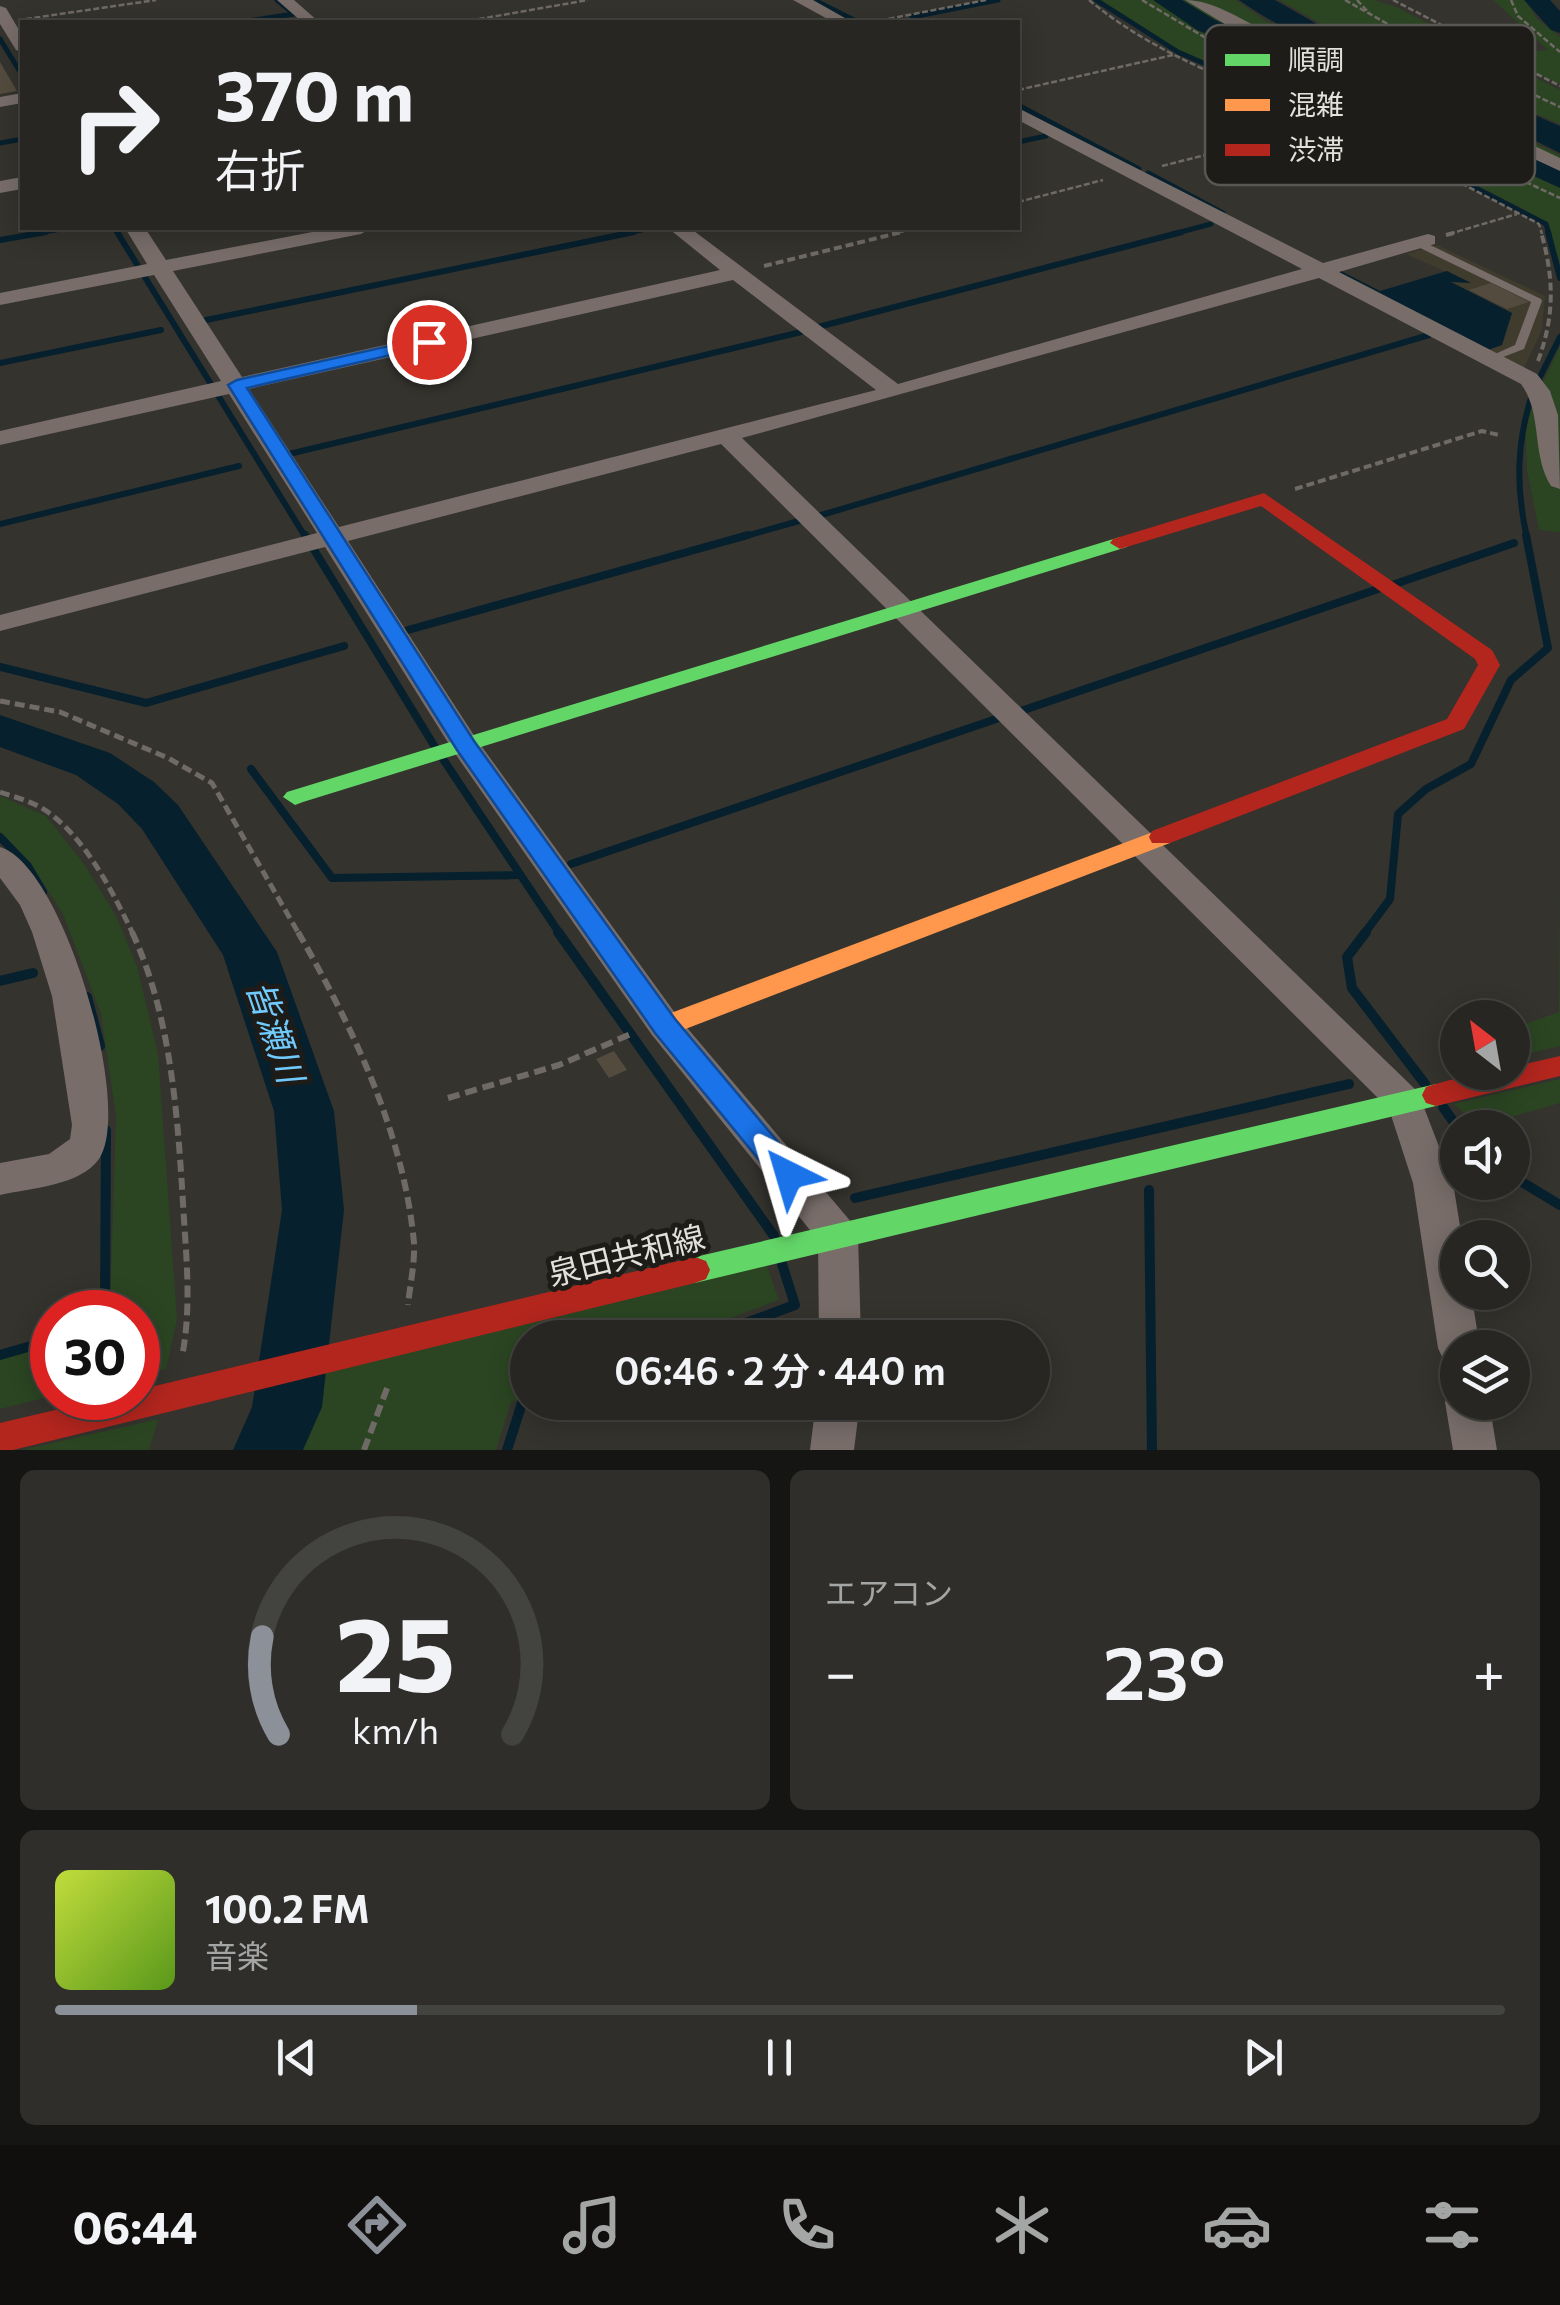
<!DOCTYPE html>
<html lang="ja">
<meta charset="utf-8">
<style>
:root{--surface:#272622;--page:#2f2e2a;--text:#f1f3f6;--muted:#a4a5a5;--line:#434340;--accent:#8c9099}
body{margin:0;font-family:Commissioner,"Noto Sans JP",sans-serif;background:var(--page);color:var(--text);height:100vh;display:flex;flex-direction:column;font-size:38px;white-space:nowrap}
*{box-sizing:border-box;margin:0}
p{font-size:32px;color:var(--muted)}
.icon{flex:none;width:55px;height:55px;fill:none;stroke:currentColor;stroke-width:2;stroke-linecap:round;stroke-linejoin:round}
.map{position:relative;height:1450px;overflow:hidden}
.sheet{display:flex;flex-direction:column;gap:20px;padding:20px;background:#151513;flex:1}
.sheet>*{flex:none}
.top-card{position:absolute;left:20px;top:20px;width:1000px;height:210px;border-radius:0px;box-shadow:0 5px 25px #0003,0 0 0 2px var(--line);background:#272622;color:var(--text);overflow:hidden}
.needle{width:65px;rotate:329deg}
.tools{position:absolute;left:1440px;top:1000px;display:grid;gap:20px}
.tools a{display:grid;place-items:center;width:90px;height:90px;border-radius:50%;background:var(--surface);box-shadow:0 5px 25px #0003,0 0 0 2px var(--line);font-size:50px}
.speed{position:absolute;left:30px;top:1290px;display:flex;gap:20px;font-size:50px;font-weight:700;text-align:center}
.speed>*{display:grid;place-content:center;width:130px;height:130px;border-radius:50%;background:var(--surface);box-shadow:0 5px 25px #0003,0 0 0 2px var(--line);line-height:1}
.speed .limit{border:15px solid #d22;background:#fff;color:#111}
.pin{position:absolute;display:grid;place-items:center;width:85px;height:85px;color:#fff;margin:-42px;border:5px solid #fff;border-radius:50%;box-shadow:0 2px 10px #0007}
.me{position:absolute;width:110px;margin:-55px;rotate:320deg;stroke-linejoin:round;filter:drop-shadow(0 0 8px #0008)}
.turn{display:flex;align-items:center;gap:35px;height:210px;padding:0 30px;font-size:45px}
.turn .icon{width:130px;height:130px;stroke-width:2.5}
.turn b{display:block;font-size:70px;line-height:85px}
.big{font-size:75px;font-weight:600;line-height:1.1}
.sheet .widget{flex:1;display:flex;flex-direction:column;justify-content:center;gap:15px;min-width:0;padding:0 35px;border-radius:15px;background:var(--page)}
.sheet .dial{align-items:center;gap:0}
.dial svg{height:260px;overflow:visible;fill:none;stroke:var(--line);stroke-width:7;stroke-linecap:round;text-anchor:middle}
.dial text{fill:var(--text);stroke:none}
.song{display:flex;align-items:center;gap:30px}
.cover{width:120px;height:120px;border-radius:15px;background:linear-gradient(135deg,hsl(70 70% 55%),hsl(90 70% 35%))}
.played{height:10px;border-radius:5px;background:linear-gradient(90deg,var(--accent) 25%,var(--line) 25%)}
.keys{display:flex;justify-content:space-around;direction:ltr}
.heat{display:flex;justify-content:space-between;align-items:center;font-size:55px;direction:ltr}
.sheet .tiles{flex:1;display:grid;gap:20px;grid-template-columns:1fr 1fr}
.widget:last-child{grid-column:span 2}
.trip{position:absolute;left:510px;top:1320px;width:540px;height:100px;border-radius:50px;background:var(--surface);box-shadow:0 5px 25px #0003,0 0 0 2px var(--line);font-weight:600;line-height:100px;text-align:center}
.tabs{display:flex;height:160px;justify-content:space-around;align-items:center;background:#100f0e;color:var(--muted)}
.tabs .icon{width:70px;height:70px}
.tabs .current{color:var(--accent)}
.tabs b{font-size:45px;color:var(--text)}
.map>svg:first-child{display:block}
.built{fill:#3f3c2e}
.green{fill:#2b4522}
.water{fill:#07202d}
.lines{fill:none;stroke-linecap:round;stroke-linejoin:round}
.stream-far3{stroke:#07202d;stroke-width:5}
.stream-far2{stroke:#07202d;stroke-width:6}
.stream-far1{stroke:#07202d;stroke-width:8}
.stream{stroke:#07202d;stroke-width:10}
.river{fill:#07202d;fill-rule:evenodd}
.building{fill:#534c3e}
.path-far3{stroke:#706a66;stroke-width:2.5;stroke-dasharray:6 2.5;stroke-linecap:butt}
.path-far2{stroke:#706a66;stroke-width:4;stroke-dasharray:8 4;stroke-linecap:butt}
.path-far1{stroke:#706a66;stroke-width:5;stroke-dasharray:10 5;stroke-linecap:butt}
.path{stroke:#706a66;stroke-width:6;stroke-dasharray:12 6;stroke-linecap:butt}
.lane{fill:#786d69;fill-rule:evenodd}
.street{fill:#786d69;fill-rule:evenodd}
.fast{fill:#63d668;fill-rule:evenodd}
.slow{fill:#ff974d;fill-rule:evenodd}
.jam{fill:#b3261e;fill-rule:evenodd}
.route{fill:#1a73e8;stroke:#114b97;stroke-width:2.5}
.labels{text-anchor:middle;dominant-baseline:central;stroke-width:10;stroke-linejoin:round;paint-order:stroke}
.near-street-label{font-size:32px;fill:#e3e1dc;stroke:#1d1c18}
.near-water-label{font-size:35px;font-style:italic;fill:#71cafe;stroke:#1d1c18}
.key{fill:#1d1c18;stroke:#585753;stroke-width:2.5}
.key-label{font-size:28px;fill:#e3e1dc}
</style>
<div class="map">
<svg width="1560" height="1450" viewBox="0 0 1560 1450">
<rect width="100%" height="100%" fill="#34332e"/>
<path class="built" d="M1437,245L1545,296L1542,330L1524,368L1488,350L1449,282H1469L1406,254Z"/>
<path class="green" d="M1101,0H1236L1266,21L1392,78L1421,84L1471,105L1513,133L1560,155V265L1544,224L1525,210C1444,167 1360,130 1276,93C1216,67 1150,44 1101,0Z
M1279,0H1374L1396,7L1560,90V124L1387,48L1336,32Z
M1493,0H1526L1536,18L1560,37V84L1497,55L1548,50Z
M1560,346V532L1539,530L1527,470L1525,422Z
M0,796L46,816L84,864L116,916L137,966L158,1054L177,1319L166,1369L138,1376V1312H110L116,1116L101,1014L63,914L31,864L0,834Z
M1560,869V1046L1513,1057L1512,1029L1559,1012Z
M1560,1079V1103L1480,1126L1454,1104Z
M766,1264L779,1300L680,1337L528,1338L527,1396L511,1402L496,1450H295L323,1370Z
M52,1345V1396L0,1409V1359Z
M158,1419L149,1450H22Z"/>
<path class="water" d="M1239,0H1275L1333,33L1385,49L1560,126V153C1515,132 1474,105 1429,86C1417,81 1403,80 1391,76C1339,58 1284,31 1239,0Z
M1341,271L1380,291L1447,271L1471,283L1451,282L1512,313L1502,345L1488,350L1337,272Z"/>
<g class="lines">
<path class="stream-far3" d="M814,0L858,22
M1096,0L1178,52L1392,145L1546,224L1549,234
M912,17L998,0
M241,22L294,14L277,0
M885,22L901,19
M0,39L22,75
M1018,105L1139,169
M1018,142L1046,136
M0,143L17,140
M1148,173L1223,213
M115,228L119,234
M33,234L66,228
M622,234L651,228
M1173,234L1211,224"/>
<path class="stream-far2" d="M117,232L306,538
M1548,232L1560,278
M0,240L46,232
M206,320L634,232
M818,327L1182,232
M0,363L161,330
M1539,379L1560,337
M289,454L801,332
M818,516L1429,335
M0,524L239,466
M739,538L799,521
M1527,538C1516,488 1516,444 1532,395"/>
<path class="stream-far1" d="M305,535L435,747
M1395,584L1514,543
M408,630L748,535
M0,667L146,703L344,646
M1018,712L1378,589
M443,759L560,934
M251,769L332,878L518,875
M0,837L28,866L43,892
M571,864L999,718
M1364,934L1390,899L1398,814L1426,789L1471,764L1511,680L1548,648L1526,535"/>
<path class="stream" d="M558,932L774,1236
M1366,932L1347,957L1352,988L1425,1084
M0,981L33,973
M87,997L100,1046
M1443,1107L1458,1128
M1512,1176L1560,1205
M1149,1190L1152,1450
M855,1198L1349,1084
M105,1312L106,1130
M705,1338L795,1305L782,1264
M0,1355L52,1340
M507,1450L522,1403L528,1401"/>
<path class="river" d="M1153,0H1182L1215,20L1436,110L1560,168V188L1416,122L1197,30Z
M1524,0H1550L1560,11V33L1551,30Z
M0,715L110,753L154,782L178,805L277,952L334,1111L344,1210L322,1407L303,1450H233L252,1407L282,1210L274,1111L223,955L142,829L118,804L76,775L0,747Z"/>
</g>
<path class="building" d="M0,62L17,91L0,94Z
M1491,283L1529,302L1507,309L1469,290Z
M614,1051L627,1070L609,1078L596,1059Z"/>
<g class="lines">
<path class="path-far3" d="M1089,0C1162,61 1261,92 1348,129C1413,157 1476,191 1539,224L1542,234
M1142,0L1221,47L1389,118L1560,198
M1345,0L1409,36L1560,107
M1357,0L1370,14
M1393,0L1560,86
M1511,0L1518,16L1560,52
M26,19L156,0
M462,22L588,0
M872,22L986,0
M1018,90L1173,55
M1162,166L1331,123
M1018,202L1103,180
M892,234L916,228
M1449,234L1517,214"/>
<path class="path-far2" d="M1446,235L1458,232
M764,266L902,232
M1538,361C1555,315 1554,278 1541,232
M1295,489L1482,431L1499,435"/>
<path class="path-far1" d="M0,701L60,712L168,758L212,783L299,934
M0,792C15,797 31,801 45,810C85,837 113,892 133,934"/>
<path class="path" d="M132,932C173,1020 178,1123 184,1219C187,1266 191,1310 182,1357
M298,932C352,1026 404,1133 414,1243C415,1263 410,1285 408,1305
M448,1098L559,1065L631,1034
M364,1450L389,1383"/>
<path class="lane" d="M1414,241H1422L1541,299L1542,301L1524,349L1490,362L1484,359L1515,345L1531,302L1414,245Z"/>
<path class="street" d="M277,0H294L319,22H302Z
M793,0H813L852,22H833Z
M1185,0C1215,0 1242,21 1270,33C1368,73 1464,113 1560,158V171L1437,114L1233,29Z
M0,6L6,8L22,35V52L16,50L0,24Z
M22,93V103L0,107V97Z
M1018,108L1323,263L1428,234L1435,236V244L1339,272L1537,374L1550,391L1558,415L1560,489L1551,486C1531,454 1543,414 1521,384L1319,278L742,438L1418,1092L1453,1183L1462,1238H1458V1292H1471L1480,1348H1458V1366L1444,1361L1438,1348L1413,1183L1389,1109L721,444L348,541L477,740L678,1017L852,1223L858,1235L861,1338H819L818,1240L652,1035L454,752L325,547L0,631V615L317,533L229,394L0,445V431L221,381L154,275L0,305V293L147,264L125,228H145L166,260L333,228H371L361,234L173,271L242,377L720,270L668,228H690L898,384L1302,269L1018,120ZM733,280L876,390L339,527L249,389Z
M22,177V189L0,193V181Z
M0,847C63,865 134,1107 99,1159C80,1186 30,1188 0,1195V1163L49,1154L70,1139L72,1125L52,996L32,932L20,905L0,878Z
M1458,1386V1402H1489L1497,1450H1453L1445,1402L1452,1388Z
M816,1402H860L854,1450H810Z"/>
<path class="fast" d="M1120,537L1127,539L1130,543L1127,547L303,802L295,805L283,797L287,792Z
M1436,1084L1446,1087L1450,1095L1446,1103L1436,1106L695,1283L684,1279L680,1270L684,1261L695,1257Z"/>
<path class="slow" d="M1161,829L1170,831L1173,837L1170,843L675,1033L665,1036L655,1033L651,1026L655,1019Z"/>
<path class="jam" d="M1264,493L1492,650L1500,665L1464,729L1170,843H1152L1149,837L1152,831L1447,719L1478,665L1475,659L1261,506L1120,549L1110,543L1113,539Z
M1560,1056V1076L1436,1106L1426,1103L1422,1095L1426,1087C1454,1078 1483,1072 1512,1072V1067Z
M695,1257L706,1261L710,1270L706,1279L695,1283L13,1450H0V1423L106,1398H138V1390Z"/>
</g>
<path class="route" d="M429,337L437,342L435,345L247,388L474,741L675,1019L799,1167L804,1175L799,1183L789,1187L778,1183L655,1033L457,750L228,385L237,380Z"/>
<g class="labels">
<g class="near-street-label">
<text transform="translate(626 1254) rotate(-14)">泉田共和線</text>
</g>
<g class="near-water-label">
<text transform="translate(277 1031) rotate(71)">皆瀬川</text>
</g>
</g>
<rect x="1205" y="25" width="330" height="160" rx="15" class="key"/>
<rect x="1225" y="54" width="45" height="12" fill="#63d668"/>
<rect x="1225" y="99" width="45" height="12" fill="#ff974d"/>
<rect x="1225" y="144" width="45" height="12" fill="#b3261e"/>
<g class="key-label">
<text x="1288" y="70">順調</text>
<text x="1288" y="115">混雑</text>
<text x="1288" y="160">渋滞</text>
</g>
</svg>
<div class="tools">
<a><svg class="needle" viewBox="-14 -14 28 28"><path d="M0-13l5 13h-10z" fill="#e53935"/><path d="M0 13l5-13h-10z" fill="#a4a5a5"/></svg></a>
<a><svg class="icon" aria-label="sound" viewBox="0 0 24 24"><path d="M4 9h4l5-4v14l-5-4H4zM17 9q2 3 0 6"/></svg></a>
<a><svg class="icon" aria-label="search" viewBox="0 0 24 24"><circle cx="10" cy="10" r="6"/><path d="M15 15l6 6"/></svg></a>
<a><svg class="icon" aria-label="layers" viewBox="0 0 24 24"><path d="M12 4l9 5-9 5-9-5zM3 14l9 5 9-5"/></svg></a>
</div>
<div class="speed"><div class="limit">30</div></div>
<div class="pin" style="left:429px;top:342px;background:#d93025"><svg class="icon" aria-label="arrive" viewBox="0 0 24 24"><path d="M6 21V4h12l-3 4 3 4H6"/></svg></div>
<svg class="me" style="left:789px;top:1175px" viewBox="-20 -20 40 40"><path d="M0-17L14 15 0 8-14 15z" fill="#1a73e8" stroke="#fff" stroke-width="4"/></svg>
<div class="trip">06:46 · 2 分 · 440 m</div>
<div class="top-card">
<div class="turn"><svg class="icon" aria-label="right" viewBox="0 0 24 24"><path d="M7 20v-9h11M14 6l5 5-5 5"/></svg><div><b>370 m</b>右折</div></div>
</div>
</div>
<section class="sheet">
<div class="tiles">
<div class="widget dial"><svg viewBox="0 0 100 80">
<path d="M14 69A42 42 0 1 1 86 69"/>
<path d="M14 69A42 42 0 0 1 9 39" stroke="#8c9099"/>
<text x="50" y="56" font-size="32" font-weight="700">25</text>
<text x="50" y="72" font-size="11">km/h</text>
</svg></div>
<div class="widget"><p>エアコン</p>
<div class="heat"><a>−</a><b class="big">23°</b><a>+</a></div>
</div>
<div class="widget">
<div class="song"><i class="cover"></i><div><b>100.2 FM</b><p>音楽</p></div></div>
<div class="played"></div>
<div class="keys"><svg class="icon" aria-label="previous" viewBox="0 0 24 24"><path d="M18 5L8 12l10 7zM5 5v14"/></svg><svg class="icon" aria-label="pause" viewBox="0 0 24 24"><path d="M8 5v14M16 5v14"/></svg><svg class="icon" aria-label="next" viewBox="0 0 24 24"><path d="M6 5l10 7-10 7zM19 5v14"/></svg></div>
</div>
</div>
</section>
<nav class="tabs">
<b>06:44</b>
<svg class="icon current" aria-label="directions" viewBox="0 0 24 24"><path d="M12 3l9 9-9 9-9-9zM9 14v-3h6M13 9l2 2-2 2"/></svg>
<svg class="icon" aria-label="music" viewBox="0 0 24 24"><path d="M9 18V5l10-2v13"/><circle cx="6" cy="18" r="3"/><circle cx="16" cy="16" r="3"/></svg>
<svg class="icon" aria-label="phone" viewBox="0 0 24 24"><path d="M5 4h4l2 5-3 2q2 4 5 5l2-3 5 2v4C11 20 4 13 5 4z"/></svg>
<svg class="icon" aria-label="climate" viewBox="0 0 24 24"><path d="M12 3v18M4 7l16 10M4 17L20 7"/></svg>
<svg class="icon" aria-label="car" viewBox="0 0 24 24"><path d="M5 17H2v-5l4-1 3-4h7l3 4 3 1v5h-3M9 17h6M6 11h13"/><circle cx="7" cy="17" r="2"/><circle cx="17" cy="17" r="2"/></svg>
<svg class="icon" aria-label="filters" viewBox="0 0 24 24"><path d="M4 7h16M4 17h16"/><circle cx="9" cy="7" r="2"/><circle cx="15" cy="17" r="2"/></svg>
</nav>
